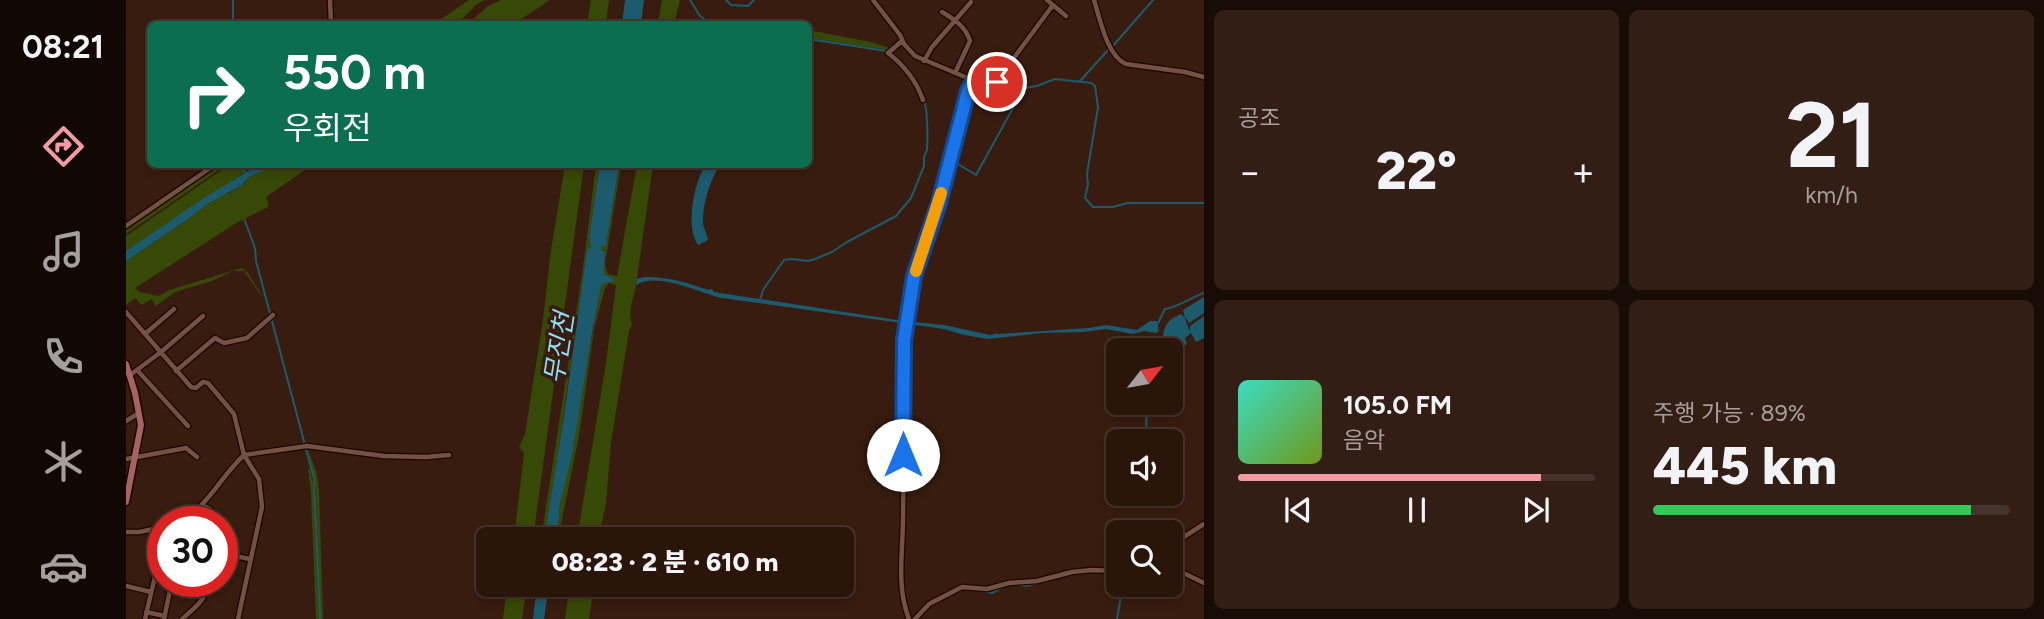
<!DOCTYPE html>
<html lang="ko">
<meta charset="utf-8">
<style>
:root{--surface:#2a150b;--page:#321e14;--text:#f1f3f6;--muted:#a59f9d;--line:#46342c;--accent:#f49aa2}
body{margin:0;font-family:Figtree,"Noto Sans KR",sans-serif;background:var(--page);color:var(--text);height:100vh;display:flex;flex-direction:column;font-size:26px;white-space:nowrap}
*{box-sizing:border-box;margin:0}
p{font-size:23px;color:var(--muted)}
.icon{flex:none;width:38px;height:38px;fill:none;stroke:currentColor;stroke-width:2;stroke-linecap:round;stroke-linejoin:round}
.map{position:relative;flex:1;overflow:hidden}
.panel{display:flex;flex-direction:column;gap:10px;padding:10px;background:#170c06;width:840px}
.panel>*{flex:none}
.hud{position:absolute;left:21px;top:21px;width:665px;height:147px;border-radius:10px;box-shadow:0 4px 10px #0003,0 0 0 2px var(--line);background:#0b6e4f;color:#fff;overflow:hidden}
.needle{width:46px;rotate:59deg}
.tools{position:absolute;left:980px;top:338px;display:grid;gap:14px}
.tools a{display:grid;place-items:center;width:77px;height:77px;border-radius:10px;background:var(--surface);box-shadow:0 4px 10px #0003,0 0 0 2px var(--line);font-size:35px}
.speed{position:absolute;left:21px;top:506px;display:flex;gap:14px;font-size:35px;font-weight:700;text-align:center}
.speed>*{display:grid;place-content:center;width:91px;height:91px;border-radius:50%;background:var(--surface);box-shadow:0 4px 10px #0003,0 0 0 2px var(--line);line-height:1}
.speed .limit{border:10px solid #d22;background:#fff;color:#111}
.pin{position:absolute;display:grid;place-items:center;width:60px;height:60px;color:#fff;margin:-30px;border:4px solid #fff;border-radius:50%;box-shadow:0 2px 7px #0007}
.me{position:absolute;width:77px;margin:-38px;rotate:0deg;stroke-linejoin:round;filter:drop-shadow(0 0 5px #0008)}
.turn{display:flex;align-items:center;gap:24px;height:147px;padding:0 21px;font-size:32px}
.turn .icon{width:91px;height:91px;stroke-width:2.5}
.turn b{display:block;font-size:49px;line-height:60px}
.big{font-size:52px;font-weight:800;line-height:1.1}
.panel .widget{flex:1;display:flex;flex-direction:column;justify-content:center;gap:10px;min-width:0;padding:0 24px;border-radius:10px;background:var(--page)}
.panel .dial{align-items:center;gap:0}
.dial b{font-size:91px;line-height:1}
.song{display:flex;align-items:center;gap:21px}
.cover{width:84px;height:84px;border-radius:10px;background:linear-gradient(135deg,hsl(170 70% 55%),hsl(80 70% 35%))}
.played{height:7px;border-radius:4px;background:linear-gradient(90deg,var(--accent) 85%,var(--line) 85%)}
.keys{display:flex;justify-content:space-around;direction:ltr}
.heat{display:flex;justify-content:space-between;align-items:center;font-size:38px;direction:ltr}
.charge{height:10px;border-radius:5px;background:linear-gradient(90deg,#34c759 89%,var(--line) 0)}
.panel .tiles{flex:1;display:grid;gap:10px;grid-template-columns:repeat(2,1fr)}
.trip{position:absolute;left:350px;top:527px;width:378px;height:70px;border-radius:10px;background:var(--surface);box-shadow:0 4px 10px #0003,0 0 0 2px var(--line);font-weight:800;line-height:70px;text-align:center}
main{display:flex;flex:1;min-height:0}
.tabs{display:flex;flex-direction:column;width:126px;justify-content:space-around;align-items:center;background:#110804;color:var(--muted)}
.tabs .icon{width:49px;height:49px}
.tabs .on{color:var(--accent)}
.tabs b{font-size:32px;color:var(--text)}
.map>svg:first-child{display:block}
.green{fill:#374906}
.water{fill:#1c5b6e}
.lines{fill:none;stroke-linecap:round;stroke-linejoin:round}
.stream{stroke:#1c5b6e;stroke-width:2}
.minor-casing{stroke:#1d0500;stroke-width:7}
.major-casing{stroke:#1d0500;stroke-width:9}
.minor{stroke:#735244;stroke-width:4.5}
.major{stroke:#a56361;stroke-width:6}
.route-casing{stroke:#114b97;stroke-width:18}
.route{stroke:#1a73e8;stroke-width:12}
.slow{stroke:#f59e0b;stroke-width:12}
.labels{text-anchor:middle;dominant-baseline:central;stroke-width:7;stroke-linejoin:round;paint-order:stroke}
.water-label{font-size:26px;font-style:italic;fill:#8eddf9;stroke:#381c0f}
</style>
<main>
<nav class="tabs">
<b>08:21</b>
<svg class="icon on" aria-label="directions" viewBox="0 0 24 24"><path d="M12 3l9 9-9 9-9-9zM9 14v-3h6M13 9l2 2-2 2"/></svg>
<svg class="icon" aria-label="music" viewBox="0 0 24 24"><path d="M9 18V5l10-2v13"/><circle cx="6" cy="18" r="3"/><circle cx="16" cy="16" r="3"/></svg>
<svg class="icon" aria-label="phone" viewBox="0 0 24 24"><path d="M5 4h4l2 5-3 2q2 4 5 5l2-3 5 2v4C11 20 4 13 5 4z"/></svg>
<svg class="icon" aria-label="climate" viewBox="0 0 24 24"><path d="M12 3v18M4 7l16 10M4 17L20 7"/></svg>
<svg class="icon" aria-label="car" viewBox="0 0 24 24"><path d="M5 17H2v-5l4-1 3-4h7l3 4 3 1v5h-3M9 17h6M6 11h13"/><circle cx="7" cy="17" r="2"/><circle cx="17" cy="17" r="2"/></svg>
</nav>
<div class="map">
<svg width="1078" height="619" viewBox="0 0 1078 619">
<rect width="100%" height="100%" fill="#381c0f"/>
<path class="green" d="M343,0H359L351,4L331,24H308Z
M375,0H424L388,24H342L362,6Z
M465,0H483L480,24H461Z
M536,0H554L548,24H532Z
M682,30L745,42L764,48L762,50L683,38Z
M91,165H100L0,234V227Z
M103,165L112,166L118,173L0,251V236Z
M149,165H186L140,197L143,206C135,212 122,215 117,221L115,220L9,288L13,292L33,296L43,290L116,268L122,273L141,304L118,271H107L86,281L49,292L30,306L25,299L16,305L9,298L0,305V261L65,217L81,204L93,196L103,193L119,183L123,177Z
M439,165H458L407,539H388L398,453L393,447L399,434L417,320L425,250Z
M470,165H474L463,237L465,247L461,249L434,441L418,539H415L456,275Z
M493,165H495L479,264L482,274L491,276L511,165H527L510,285C508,298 501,311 506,324L503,331L485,442L480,504L472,539H451L480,363L490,285L483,283L479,288L468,329L453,436L432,539H431L434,504L475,287L477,283L486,282L487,278L478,274L479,252L475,249V246H480Z
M181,447L190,471L193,489L197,619H194L190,489Z
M182,469H184L188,489L193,619H190L185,492Z
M381,584L401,585L396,619H377Z
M444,585H466L467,593L463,619H439Z"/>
<path class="water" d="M499,0H518L515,24H496Z
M132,165H149L123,177L116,185L81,204L65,217L0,261V251L78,198Z
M474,165H493L480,246H476L475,249L479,252L478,274L487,278V282L477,283L475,287L466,333L446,455L434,504L431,539H418L438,416L461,249L465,247L463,237Z
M579,165H594C584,180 576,205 577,224C578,229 581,235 582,240L572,245C559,226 568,184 579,165Z
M518,277C542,276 561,283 583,290L586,289L588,292L777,321L818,325L864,335L869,334L870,332L871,334L963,328L980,325L1011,330L1024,321H1031L1033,331L1030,333L1018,331L1007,334L980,329L957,332L916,333L862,339L838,335L818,329L596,298C573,293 532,271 510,285L511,279Z
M1078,297V313L1063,323L1060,318L1059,319L1064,332V326L1078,316V338L1070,342L1065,333L1059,338L1061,344L1045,351L1037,350C1035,341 1037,327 1044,320C1045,319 1054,314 1055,314L1059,318L1057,310Z
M411,585H423L418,619H407Z"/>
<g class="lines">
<path class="stream" d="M564,0L574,16L585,24
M600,0L605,5L622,6L628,0
M107,24V0
M682,39L761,51
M986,47L1027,0
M954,81L983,49
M827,161L850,175L898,88L911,86L929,79L965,83L969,86L972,107L961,174L962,184L959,198L967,207H987L1001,203H1078
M111,164L120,173
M119,221L129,248L130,261L188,479L194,619
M634,300L637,290L658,260L666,259L682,261L689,259L706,252L721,242L770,216L785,198L798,166V157L801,150C803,107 801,82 766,53
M1032,323L1039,309C1050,308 1066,297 1078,293
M1020,432L1021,402
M1058,539L1077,527
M891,584L900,586L912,583
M852,590L866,593L879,586
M991,619L997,584"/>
<defs>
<path id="minor" d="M204,0L205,24
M747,0L774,35L778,44L789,56L844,79L867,86L927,5
M921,0L940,16
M968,0C974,19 981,56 1000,64L1059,72L1078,77
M816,12C828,19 840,27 844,41L829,73
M776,41L762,53C779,66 790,80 797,100
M798,61L806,47L845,2
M0,226L90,164
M0,312L65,387L70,388L77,382L82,383L108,414L118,455C94,477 82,508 52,522
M19,334L48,309
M11,370L62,426
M50,371L89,338L98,343L121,338L147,315
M4,375L35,352L77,316
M0,421L13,413
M0,459L60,448L71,457
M75,508L80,507L84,509L89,522
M0,532H13L37,527
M1045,545L1078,524
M96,551L104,555L124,559
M1045,567L1078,583
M0,586L25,592
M20,612L39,616
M19,619L36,547V527
M38,619L46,581
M56,619C70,607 80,600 83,581
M112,619L136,507L133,479L118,455L181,446L258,456L300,457L323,455
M783,619C770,586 777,552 777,518C778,458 778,399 778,339L788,276L813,203L842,91L859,62
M789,619L803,604L836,587L861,589L883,583L911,581L946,572L966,570L992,571"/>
<path id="major" d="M0,364L9,393L15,425L0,502"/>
</defs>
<use href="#minor" class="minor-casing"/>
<use href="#major" class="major-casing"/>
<use href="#minor" class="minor"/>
<use href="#major" class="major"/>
</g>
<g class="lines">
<defs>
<path id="route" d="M777,455L778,340L788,276L813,203L842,91L848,80L867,86L871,82"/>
</defs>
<use href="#route" class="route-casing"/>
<use href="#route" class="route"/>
<path class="slow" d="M790,271L815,193"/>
</g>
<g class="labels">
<g class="water-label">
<text transform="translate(433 348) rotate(-81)">무진천</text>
</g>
</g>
</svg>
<div class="tools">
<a><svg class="needle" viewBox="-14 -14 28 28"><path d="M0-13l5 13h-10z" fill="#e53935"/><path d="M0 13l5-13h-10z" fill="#a59f9d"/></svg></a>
<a><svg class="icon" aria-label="sound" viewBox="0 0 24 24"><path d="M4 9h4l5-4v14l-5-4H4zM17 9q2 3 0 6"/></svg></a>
<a><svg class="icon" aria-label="search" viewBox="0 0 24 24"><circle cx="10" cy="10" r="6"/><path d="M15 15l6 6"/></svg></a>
</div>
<div class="speed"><div class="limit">30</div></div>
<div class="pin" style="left:871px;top:82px;background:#d93025"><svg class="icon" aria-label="arrive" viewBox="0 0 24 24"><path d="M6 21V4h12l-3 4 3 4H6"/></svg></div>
<svg class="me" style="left:777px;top:455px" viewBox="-20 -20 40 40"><circle r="19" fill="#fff"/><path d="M0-13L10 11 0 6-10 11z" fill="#1a73e8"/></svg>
<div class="trip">08:23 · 2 분 · 610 m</div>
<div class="hud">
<div class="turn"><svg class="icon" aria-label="right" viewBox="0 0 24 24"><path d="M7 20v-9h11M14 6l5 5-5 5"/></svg><div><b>550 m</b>우회전</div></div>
</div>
</div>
<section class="panel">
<div class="tiles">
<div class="widget"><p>공조</p>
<div class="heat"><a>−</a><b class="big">22°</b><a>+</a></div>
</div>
<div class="widget dial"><b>21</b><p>km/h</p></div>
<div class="widget">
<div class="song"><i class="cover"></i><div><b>105.0 FM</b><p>음악</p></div></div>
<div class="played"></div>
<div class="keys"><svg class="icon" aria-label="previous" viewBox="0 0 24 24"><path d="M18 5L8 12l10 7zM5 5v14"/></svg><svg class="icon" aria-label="pause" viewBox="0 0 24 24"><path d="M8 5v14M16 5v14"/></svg><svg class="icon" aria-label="next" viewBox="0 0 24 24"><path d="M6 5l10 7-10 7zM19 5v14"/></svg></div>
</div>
<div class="widget"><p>주행 가능 · 89%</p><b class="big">445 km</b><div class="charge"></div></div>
</div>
</section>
</main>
